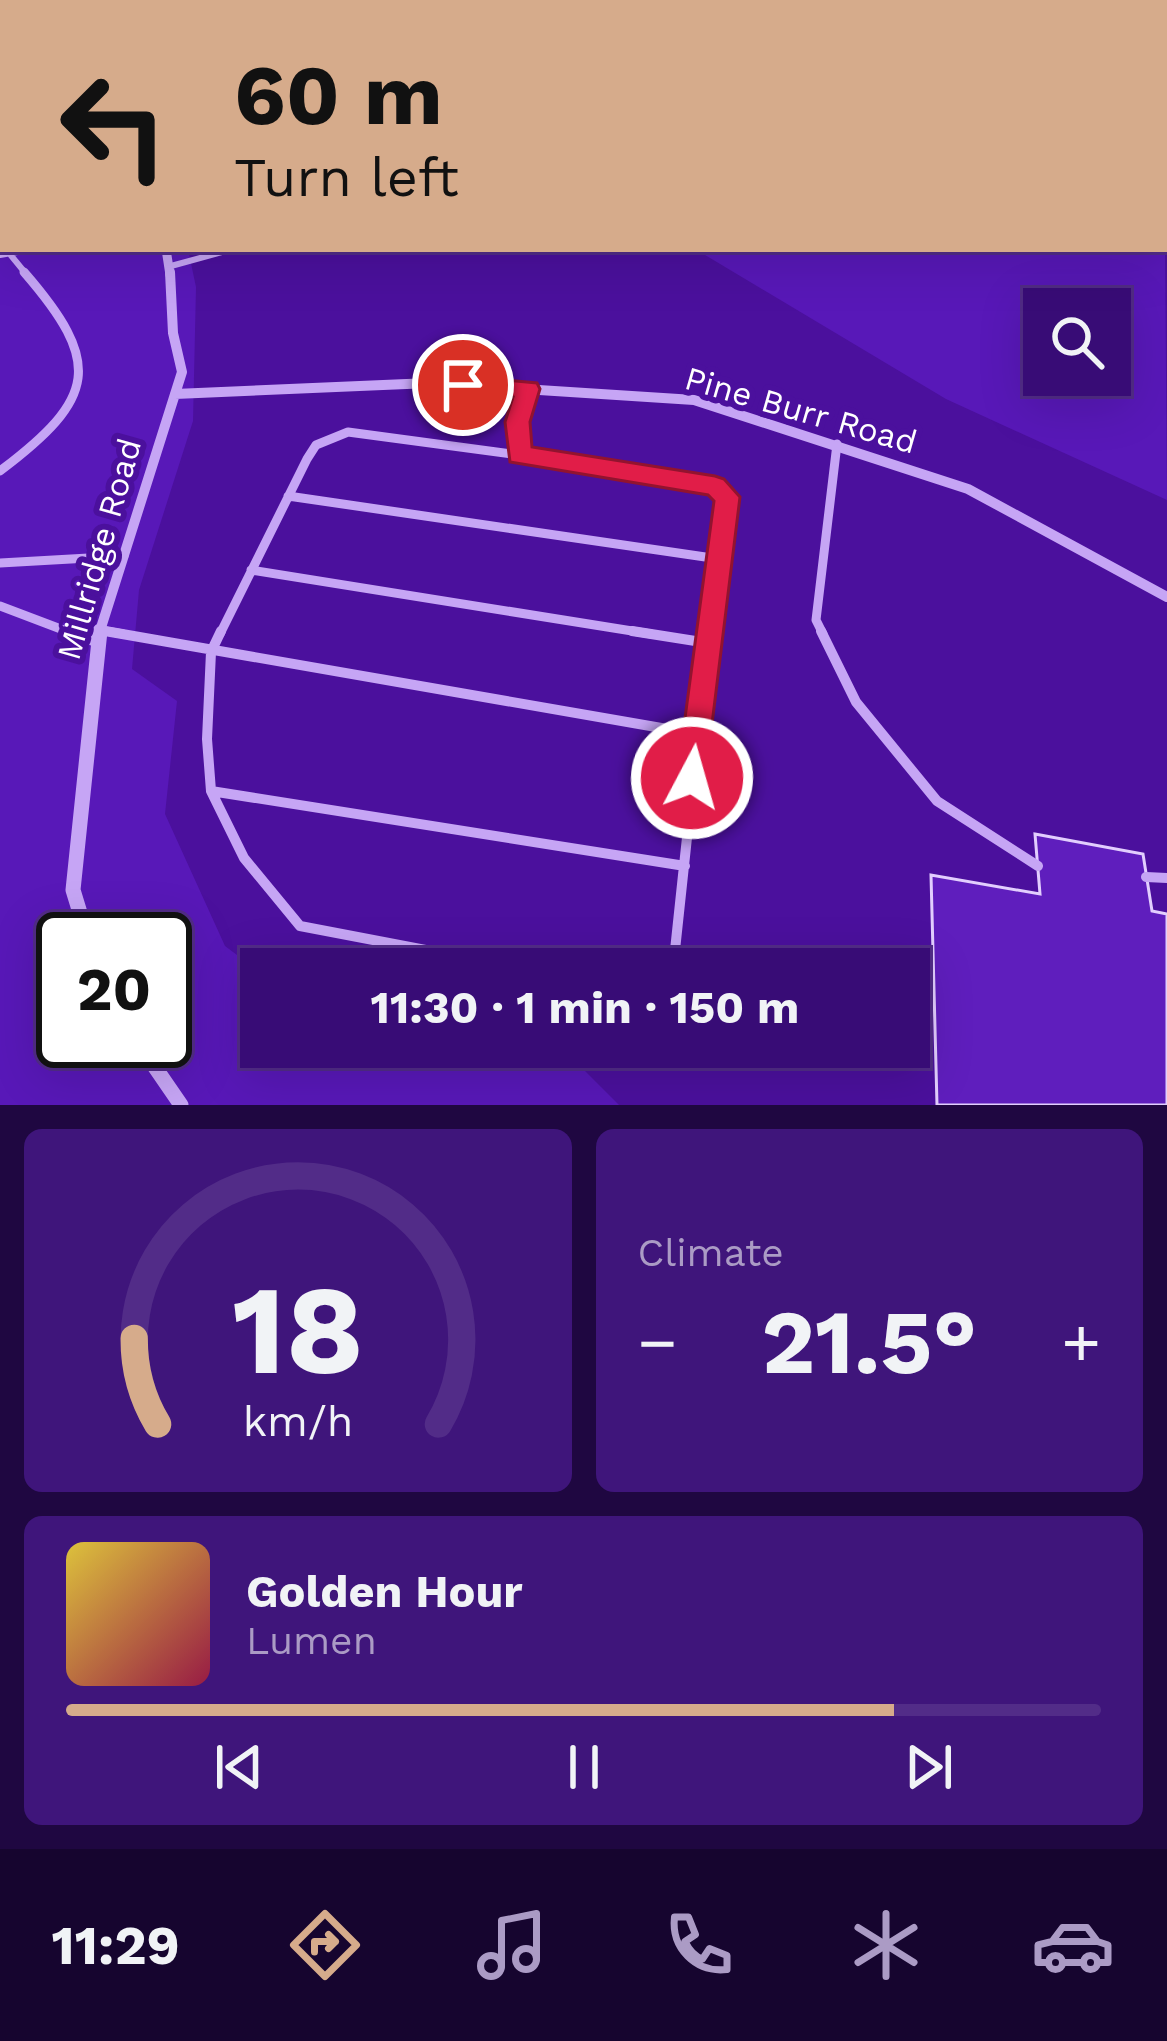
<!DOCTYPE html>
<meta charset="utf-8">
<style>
:root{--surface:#380c76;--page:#3f157b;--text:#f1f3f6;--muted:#ab9bc5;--line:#522c88;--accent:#d6ab8b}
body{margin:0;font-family:"Work Sans",sans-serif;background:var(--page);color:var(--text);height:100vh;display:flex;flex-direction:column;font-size:45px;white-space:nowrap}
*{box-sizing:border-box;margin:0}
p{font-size:39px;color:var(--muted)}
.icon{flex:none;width:66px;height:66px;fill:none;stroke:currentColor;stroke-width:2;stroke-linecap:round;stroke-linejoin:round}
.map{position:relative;height:1105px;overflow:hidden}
.panel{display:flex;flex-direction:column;gap:24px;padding:24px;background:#1f0741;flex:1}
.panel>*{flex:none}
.hud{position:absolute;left:0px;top:0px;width:1167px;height:252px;box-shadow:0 12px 48px #0002,0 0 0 3px var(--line);background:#d6ab8b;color:#111;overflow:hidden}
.fabs{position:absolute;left:1023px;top:288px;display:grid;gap:24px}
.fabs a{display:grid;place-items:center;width:108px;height:108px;border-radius:0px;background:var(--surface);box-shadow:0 12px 48px #0002,0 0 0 3px var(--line);font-size:60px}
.speed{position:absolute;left:36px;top:912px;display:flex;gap:24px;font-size:60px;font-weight:700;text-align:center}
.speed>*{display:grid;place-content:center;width:156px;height:156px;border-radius:50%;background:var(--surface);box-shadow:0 12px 48px #0002,0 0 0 3px var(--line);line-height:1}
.speed .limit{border:6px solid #111;border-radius:18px;background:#fff;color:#111}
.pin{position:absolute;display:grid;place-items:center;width:102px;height:102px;color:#fff;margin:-51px;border:6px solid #fff;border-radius:50%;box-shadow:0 3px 12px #0007}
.me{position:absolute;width:132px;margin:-66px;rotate:6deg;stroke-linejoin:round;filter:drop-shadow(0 0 9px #0008)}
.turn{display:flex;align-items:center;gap:42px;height:252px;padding:0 36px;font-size:54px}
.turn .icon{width:156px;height:156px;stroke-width:2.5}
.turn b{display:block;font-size:84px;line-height:102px}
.big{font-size:90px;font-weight:700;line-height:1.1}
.panel .widget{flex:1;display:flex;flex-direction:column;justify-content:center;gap:18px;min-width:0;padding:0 42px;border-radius:18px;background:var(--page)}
.panel .dial{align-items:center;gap:0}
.dial svg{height:312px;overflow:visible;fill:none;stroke:var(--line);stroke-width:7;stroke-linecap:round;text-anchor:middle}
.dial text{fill:var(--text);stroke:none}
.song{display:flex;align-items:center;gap:36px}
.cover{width:144px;height:144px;border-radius:18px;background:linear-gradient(135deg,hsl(50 70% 55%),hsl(340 70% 35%))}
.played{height:12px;border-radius:6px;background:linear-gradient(90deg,var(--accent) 80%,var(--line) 80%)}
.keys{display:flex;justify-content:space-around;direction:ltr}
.heat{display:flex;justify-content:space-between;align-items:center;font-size:66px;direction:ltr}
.panel .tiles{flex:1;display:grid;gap:24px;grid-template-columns:1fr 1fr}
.widget:last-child{grid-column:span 2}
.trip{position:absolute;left:240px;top:948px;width:690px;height:120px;border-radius:0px;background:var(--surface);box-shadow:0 12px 48px #0002,0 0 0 3px var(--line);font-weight:700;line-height:120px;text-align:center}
.tab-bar{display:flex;height:192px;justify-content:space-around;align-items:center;background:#16052f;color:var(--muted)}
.tab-bar .icon{width:84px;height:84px}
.tab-bar .active{color:var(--accent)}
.tab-bar b{font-size:54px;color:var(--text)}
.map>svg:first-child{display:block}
.green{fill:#5818b8;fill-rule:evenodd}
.building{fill:#5f1ebd;stroke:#e2cefe;stroke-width:3}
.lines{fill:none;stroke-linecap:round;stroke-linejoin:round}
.lane-far2{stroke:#c6a5f5;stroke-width:6}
.lane-far1{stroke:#c6a5f5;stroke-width:9}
.lane{stroke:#c6a5f5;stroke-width:10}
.street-far2{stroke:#c6a5f5;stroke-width:9}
.street-far1{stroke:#c6a5f5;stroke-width:10}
.street{stroke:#c6a5f5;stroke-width:15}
.route{fill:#e11d48;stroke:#92132f;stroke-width:3}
.labels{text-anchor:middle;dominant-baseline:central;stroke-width:12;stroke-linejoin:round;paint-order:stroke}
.street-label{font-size:33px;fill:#fff;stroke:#4b109d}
</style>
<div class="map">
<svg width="1167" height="1105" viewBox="0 0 1167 1105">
<rect width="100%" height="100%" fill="#4b109d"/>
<path class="green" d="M0,0H206L3,3V249H188L196,287L193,421L139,590L132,669L177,701L165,814L225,946L261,973V1047H517L574,1060L619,1105H0ZM63,939H165V1041H63Z
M411,0H919L923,3H414Z
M1164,116L1167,500L946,399L695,249H1164ZM1110,309V375H1044V309Z"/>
<path class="building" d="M1035,834L1143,854L1152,911L1167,914V1105H937L931,875L1040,894Z"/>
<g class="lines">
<path class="lane-far2" d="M0,181L3,169
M9,253L27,275
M0,255L35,249
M171,266L233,249"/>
<path class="lane-far1" d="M519,455L518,422L528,389
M0,471C97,398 103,363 24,272
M288,496L719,559
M0,563L124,556
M251,570L651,634
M0,606L74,634
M100,630L123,634
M220,634L307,459L316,445L348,432L519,455L723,491L727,497L709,634
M823,634L816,620L837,444"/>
<path class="lane" d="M66,631L96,642
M105,631L696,734
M221,631L211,652L207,739L211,791L244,858L300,926L525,969
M632,631L708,643
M821,631L856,702L937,801L1038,866
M211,791L685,866
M1146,877L1167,878
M673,969L709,631"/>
<path class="street-far2" d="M1147,0L1152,3
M186,3L190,0
M166,249L170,275"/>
<path class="street-far1" d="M175,394L430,383L694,400L968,489L1167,597
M99,634L182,372L173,333L170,272"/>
<path class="street" d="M88,939L73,890L100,631
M137,1041L181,1105"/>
</g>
<path class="route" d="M463,376L537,383L540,389L530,422L532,447L715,476L724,479L740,497L704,789L692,793L681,789L677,778L714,501L708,495L510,462L505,422L513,397L454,391L451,385Z"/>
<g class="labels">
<g class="street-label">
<text transform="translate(801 410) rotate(16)">Pine Burr Road</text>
<text transform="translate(99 549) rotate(-74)">Millridge Road</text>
</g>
</g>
</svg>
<div class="fabs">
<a><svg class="icon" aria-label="search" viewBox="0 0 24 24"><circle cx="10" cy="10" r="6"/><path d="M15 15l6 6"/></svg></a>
</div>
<div class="speed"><div class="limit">20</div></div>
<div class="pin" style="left:463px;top:385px;background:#d93025"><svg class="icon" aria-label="arrive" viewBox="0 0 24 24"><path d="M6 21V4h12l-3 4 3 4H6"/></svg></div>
<svg class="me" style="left:692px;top:778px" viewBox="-20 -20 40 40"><circle r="17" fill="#e11d48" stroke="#fff" stroke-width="3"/><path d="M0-11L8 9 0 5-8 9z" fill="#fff"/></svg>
<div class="trip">11:30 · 1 min · 150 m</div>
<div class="hud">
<div class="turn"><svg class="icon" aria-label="left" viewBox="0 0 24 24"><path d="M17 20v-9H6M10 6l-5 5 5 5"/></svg><div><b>60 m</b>Turn left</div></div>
</div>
</div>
<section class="panel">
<div class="tiles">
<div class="widget dial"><svg viewBox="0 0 100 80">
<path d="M14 69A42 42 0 1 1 86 69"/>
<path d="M14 69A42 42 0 0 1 8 47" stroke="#d6ab8b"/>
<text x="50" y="56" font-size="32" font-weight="700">18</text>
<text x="50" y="72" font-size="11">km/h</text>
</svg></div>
<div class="widget"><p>Climate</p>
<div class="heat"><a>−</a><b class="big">21.5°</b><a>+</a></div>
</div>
<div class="widget">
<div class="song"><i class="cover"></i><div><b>Golden Hour</b><p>Lumen</p></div></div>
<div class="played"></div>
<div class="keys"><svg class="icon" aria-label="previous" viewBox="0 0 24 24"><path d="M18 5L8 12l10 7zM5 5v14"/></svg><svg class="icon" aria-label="pause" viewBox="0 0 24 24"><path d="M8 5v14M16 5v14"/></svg><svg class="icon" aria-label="next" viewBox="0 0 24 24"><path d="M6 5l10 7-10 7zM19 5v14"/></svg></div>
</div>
</div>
</section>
<nav class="tab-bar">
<b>11:29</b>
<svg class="icon active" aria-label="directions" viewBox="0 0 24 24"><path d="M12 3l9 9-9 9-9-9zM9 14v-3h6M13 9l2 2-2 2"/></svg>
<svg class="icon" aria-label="music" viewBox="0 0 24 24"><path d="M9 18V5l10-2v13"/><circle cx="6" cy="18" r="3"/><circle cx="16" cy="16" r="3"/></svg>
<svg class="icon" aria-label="phone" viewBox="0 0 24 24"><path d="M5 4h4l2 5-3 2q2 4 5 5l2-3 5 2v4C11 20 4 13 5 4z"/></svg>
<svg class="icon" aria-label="climate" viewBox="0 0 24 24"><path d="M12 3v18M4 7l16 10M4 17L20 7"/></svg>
<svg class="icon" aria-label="car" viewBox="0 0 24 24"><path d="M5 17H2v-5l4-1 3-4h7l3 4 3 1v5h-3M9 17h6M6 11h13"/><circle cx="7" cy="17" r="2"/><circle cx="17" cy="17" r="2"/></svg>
</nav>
